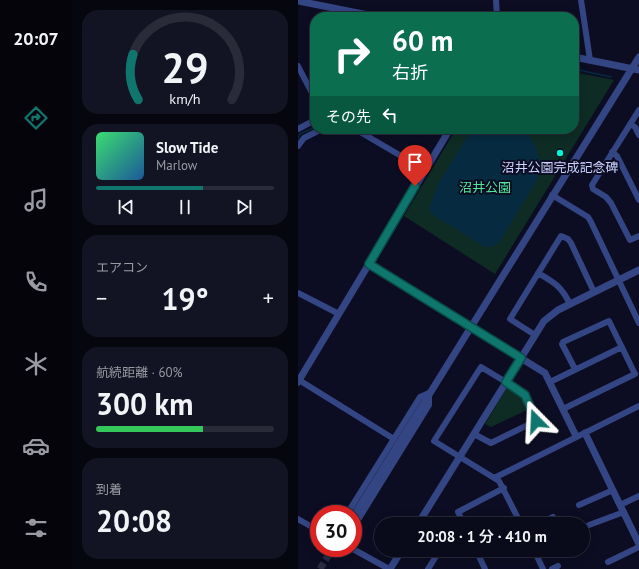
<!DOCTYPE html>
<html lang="ja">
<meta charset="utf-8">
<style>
:root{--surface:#090a1a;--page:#121323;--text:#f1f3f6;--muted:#999aa2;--line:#292b39;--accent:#0f766e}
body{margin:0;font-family:"PT Sans","Noto Sans JP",sans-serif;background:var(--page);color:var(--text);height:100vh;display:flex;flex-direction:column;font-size:15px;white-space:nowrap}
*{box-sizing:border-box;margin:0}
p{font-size:13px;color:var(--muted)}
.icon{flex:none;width:22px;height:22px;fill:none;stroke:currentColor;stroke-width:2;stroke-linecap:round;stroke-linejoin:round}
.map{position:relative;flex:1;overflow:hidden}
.sheet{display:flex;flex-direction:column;gap:10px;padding:10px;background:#05060e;width:226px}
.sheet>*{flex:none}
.hud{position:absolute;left:12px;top:12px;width:269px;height:122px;border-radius:16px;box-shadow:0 2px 10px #0003,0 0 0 1px var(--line);background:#0b6e4f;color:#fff;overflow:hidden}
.speed{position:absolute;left:12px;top:505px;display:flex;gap:8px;font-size:20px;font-weight:700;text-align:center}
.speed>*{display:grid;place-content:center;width:52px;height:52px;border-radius:50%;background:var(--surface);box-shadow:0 2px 10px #0003,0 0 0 1px var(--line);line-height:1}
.speed .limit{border:6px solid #d22;background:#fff;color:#111}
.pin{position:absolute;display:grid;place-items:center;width:34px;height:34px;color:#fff;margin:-41px -17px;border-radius:50% 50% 50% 0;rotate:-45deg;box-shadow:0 0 4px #0007}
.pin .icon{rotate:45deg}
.me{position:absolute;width:44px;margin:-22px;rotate:339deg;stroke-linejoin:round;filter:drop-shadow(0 0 3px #0008)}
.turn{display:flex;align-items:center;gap:14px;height:84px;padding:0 16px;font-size:18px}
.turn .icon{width:52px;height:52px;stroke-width:2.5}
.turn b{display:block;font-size:28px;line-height:34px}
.then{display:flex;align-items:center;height:38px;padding:0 16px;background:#0003;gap:8px;font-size:15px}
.big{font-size:30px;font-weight:600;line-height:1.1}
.sheet .widget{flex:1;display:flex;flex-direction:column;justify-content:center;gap:6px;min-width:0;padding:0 14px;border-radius:16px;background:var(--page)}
.sheet .dial{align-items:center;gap:0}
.dial svg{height:104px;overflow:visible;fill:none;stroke:var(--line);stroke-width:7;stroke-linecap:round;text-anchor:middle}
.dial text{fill:var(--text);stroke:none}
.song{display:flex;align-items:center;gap:12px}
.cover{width:48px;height:48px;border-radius:6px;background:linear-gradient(135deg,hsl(140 70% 55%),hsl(210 70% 35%))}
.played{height:4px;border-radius:2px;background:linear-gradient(90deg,var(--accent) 60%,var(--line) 60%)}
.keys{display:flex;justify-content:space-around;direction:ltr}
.heat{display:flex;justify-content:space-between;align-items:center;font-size:22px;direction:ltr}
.charge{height:6px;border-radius:3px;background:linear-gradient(90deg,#34c759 60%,var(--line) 0)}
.trip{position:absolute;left:76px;top:517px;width:216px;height:40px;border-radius:20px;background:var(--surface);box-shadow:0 2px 10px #0003,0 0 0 1px var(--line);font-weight:600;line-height:40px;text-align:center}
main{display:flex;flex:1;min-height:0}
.menu{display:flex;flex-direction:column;width:72px;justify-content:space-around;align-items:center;background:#04040a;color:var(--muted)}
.menu .icon{width:28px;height:28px}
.menu .current{color:var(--accent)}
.menu b{font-size:18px;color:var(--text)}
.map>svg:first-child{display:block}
.green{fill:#0e2c24}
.water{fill:#062a40}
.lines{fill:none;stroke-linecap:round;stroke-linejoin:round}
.stream{stroke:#062a40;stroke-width:1.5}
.tertiary-tunnel{stroke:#292b43;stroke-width:7;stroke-dasharray:7 3.5;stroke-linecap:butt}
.minor{stroke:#344584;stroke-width:6}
.tertiary{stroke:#344584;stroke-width:7}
.route-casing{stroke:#0a4d48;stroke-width:10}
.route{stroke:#0f766e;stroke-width:7}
.poi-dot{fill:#00f7d2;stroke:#0c0d22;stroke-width:1.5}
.labels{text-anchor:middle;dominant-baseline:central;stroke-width:4;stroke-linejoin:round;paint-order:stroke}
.poi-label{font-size:13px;fill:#ccd3ff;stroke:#0c0d22}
.park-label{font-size:13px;fill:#51e69c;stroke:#0c0d22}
</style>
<main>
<nav class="menu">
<b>20:07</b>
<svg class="icon current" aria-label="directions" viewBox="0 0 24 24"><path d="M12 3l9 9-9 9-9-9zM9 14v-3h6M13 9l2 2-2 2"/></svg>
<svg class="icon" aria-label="music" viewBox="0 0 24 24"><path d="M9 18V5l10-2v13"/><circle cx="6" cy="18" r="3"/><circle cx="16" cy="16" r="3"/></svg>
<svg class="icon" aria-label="phone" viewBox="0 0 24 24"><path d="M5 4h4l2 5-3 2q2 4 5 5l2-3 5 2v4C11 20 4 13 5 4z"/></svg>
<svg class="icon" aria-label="climate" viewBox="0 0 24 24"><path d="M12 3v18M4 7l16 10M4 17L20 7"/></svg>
<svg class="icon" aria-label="car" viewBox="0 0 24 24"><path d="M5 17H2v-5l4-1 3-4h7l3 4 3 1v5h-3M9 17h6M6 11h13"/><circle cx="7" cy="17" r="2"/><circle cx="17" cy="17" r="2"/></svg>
<svg class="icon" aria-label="filters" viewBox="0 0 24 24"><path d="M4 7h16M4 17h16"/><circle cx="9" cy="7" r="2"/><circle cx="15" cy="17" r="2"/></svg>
</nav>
<section class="sheet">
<div class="widget dial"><svg viewBox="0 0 100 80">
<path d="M14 69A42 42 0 1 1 86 69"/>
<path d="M14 69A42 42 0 0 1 10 34" stroke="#0f766e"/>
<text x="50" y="56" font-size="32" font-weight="700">29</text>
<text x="50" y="72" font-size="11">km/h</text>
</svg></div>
<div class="widget">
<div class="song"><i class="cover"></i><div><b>Slow Tide</b><p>Marlow</p></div></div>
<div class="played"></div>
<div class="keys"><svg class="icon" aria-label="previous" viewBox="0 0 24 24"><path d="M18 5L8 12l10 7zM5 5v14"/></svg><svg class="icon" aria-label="pause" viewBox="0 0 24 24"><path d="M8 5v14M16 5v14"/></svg><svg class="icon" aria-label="next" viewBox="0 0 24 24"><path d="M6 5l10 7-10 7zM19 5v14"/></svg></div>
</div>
<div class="widget"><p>エアコン</p>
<div class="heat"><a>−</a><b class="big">19°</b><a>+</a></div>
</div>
<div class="widget"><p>航続距離 · 60%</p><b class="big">300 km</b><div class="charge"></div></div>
<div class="widget"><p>到着</p><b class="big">20:08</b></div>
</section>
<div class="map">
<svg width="341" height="569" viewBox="0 0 341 569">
<rect width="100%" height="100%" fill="#0c0d22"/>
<path class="green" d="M276,72L316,80L197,274L106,216L158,129H276Z
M211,388L224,396L231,409L193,427L187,424L208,389Z"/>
<path class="water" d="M174,129H227C236,144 247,159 241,177L200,244L193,247L185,246L134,214L131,209L139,186Z"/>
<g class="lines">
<path class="stream" d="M276,69L313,77
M0,138L2,134L17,127"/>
<path class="tertiary-tunnel" d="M22,569L35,548"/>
<path class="minor" d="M198,0L199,17
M283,0L292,60
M0,66L17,99
M341,110L294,185L295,189L308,197L313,203L332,240L341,236
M332,124L337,127L341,135
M0,129L17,120
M57,129L127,170
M0,146L6,138L24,129
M314,152L319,156L341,200
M254,195L290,217L293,222L341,323
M240,273C257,283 263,286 272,304
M0,293L41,314
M237,335L212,319L263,236L270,239L273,243L296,292
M1,380L96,439
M252,382L324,347
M265,409L337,374L311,321L265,342L264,344L277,369
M176,434L193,443L238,421V419L226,393L183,367L136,441L201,481L223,524
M196,478L341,406
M281,505L315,490
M322,505L341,496
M49,514L122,397L131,393V405L55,528
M0,519L21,531
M166,524L160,512L206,488
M241,524L255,517
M291,525L326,512
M53,548L91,569
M178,550L187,569
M236,550L245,569
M310,562L341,547
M130,569L142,550
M254,569L260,566"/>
<path class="tertiary" d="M0,1L80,17
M276,57L341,70
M71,264L247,373L278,436
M0,382L152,129
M287,433L341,544
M55,517L341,57
M120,524L246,321L260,310L341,270
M92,569L104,550"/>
</g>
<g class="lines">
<defs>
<path id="route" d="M117,186L71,264L223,358L208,382L227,395L238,421"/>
</defs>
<use href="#route" class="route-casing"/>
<use href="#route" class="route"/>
</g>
<circle class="poi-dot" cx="262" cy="153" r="4"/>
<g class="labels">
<g class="poi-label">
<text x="262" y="167">沼井公園完成記念碑</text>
</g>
<g class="park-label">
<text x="187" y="187">沼井公園</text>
</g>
</g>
</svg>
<div class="speed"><div class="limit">30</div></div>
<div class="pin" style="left:117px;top:186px;background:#d93025"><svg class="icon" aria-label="arrive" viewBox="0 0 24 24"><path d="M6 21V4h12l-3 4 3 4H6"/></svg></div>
<svg class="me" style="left:238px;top:421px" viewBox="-20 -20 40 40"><path d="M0-17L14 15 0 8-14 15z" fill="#0f766e" stroke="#fff" stroke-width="4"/></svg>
<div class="trip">20:08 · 1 分 · 410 m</div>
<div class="hud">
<div class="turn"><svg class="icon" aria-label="right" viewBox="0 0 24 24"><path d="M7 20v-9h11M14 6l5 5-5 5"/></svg><div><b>60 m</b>右折</div></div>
<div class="then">その先<svg class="icon" aria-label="left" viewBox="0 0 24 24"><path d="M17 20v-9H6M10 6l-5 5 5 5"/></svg></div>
</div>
</div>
</main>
